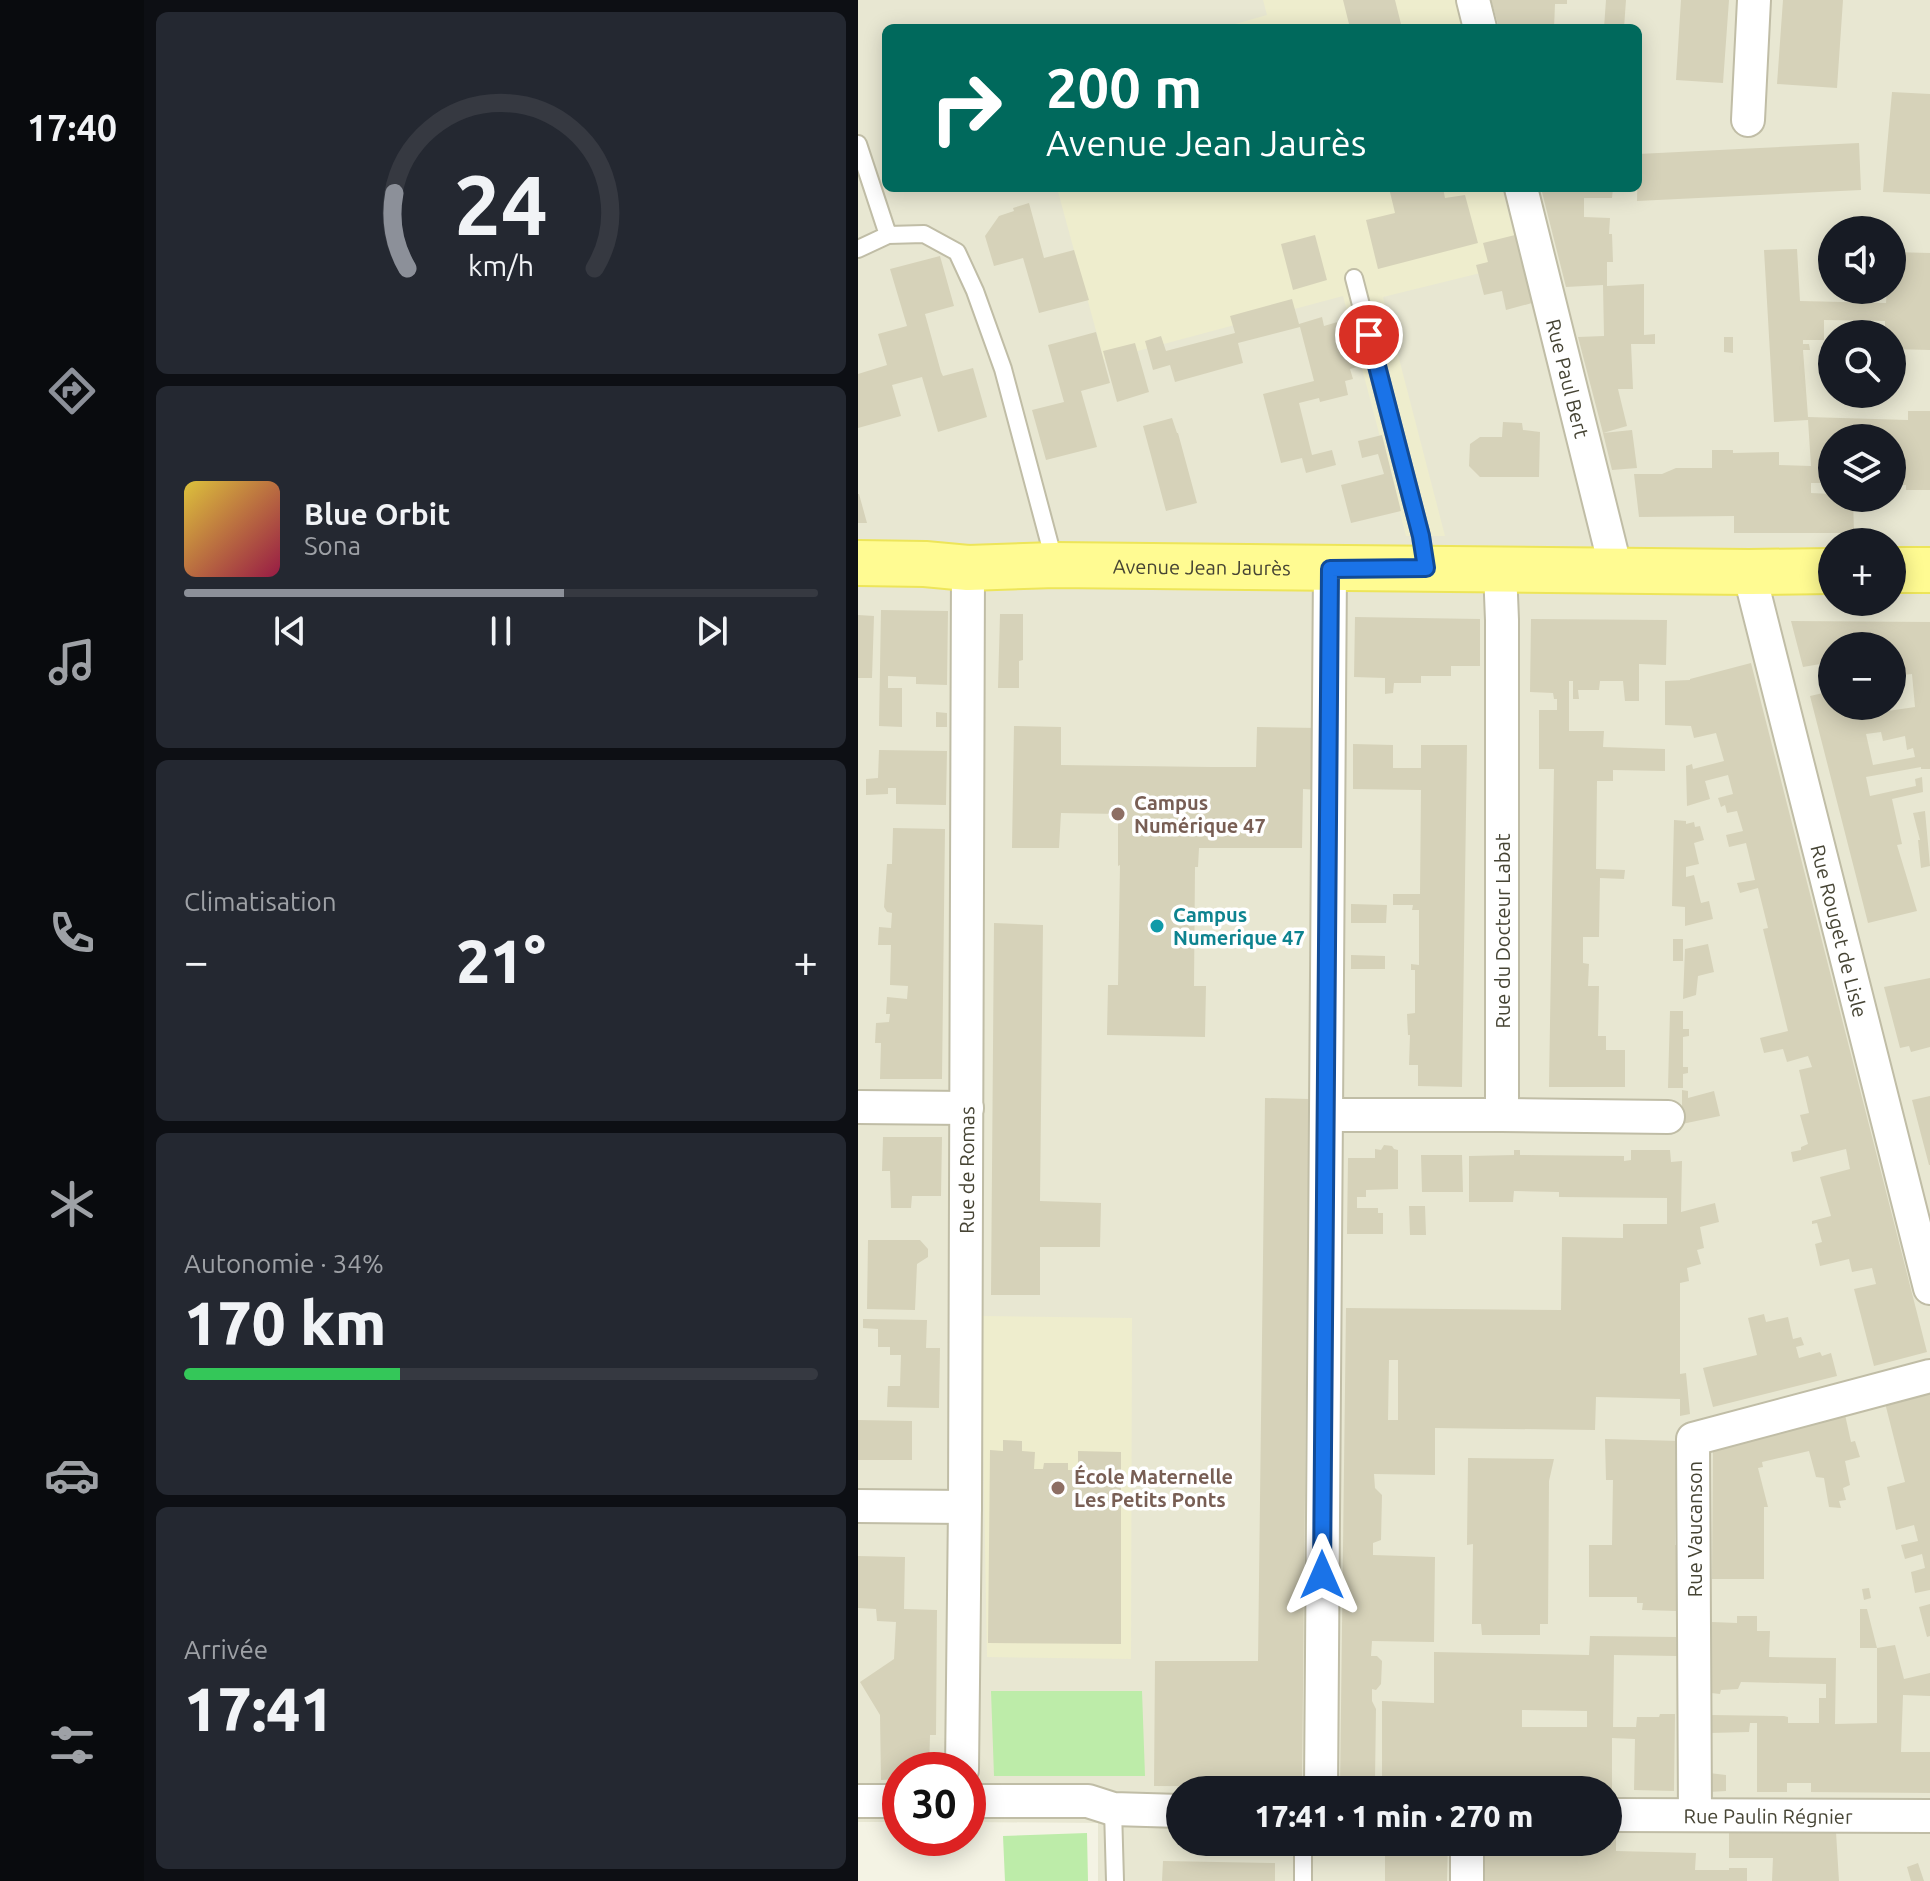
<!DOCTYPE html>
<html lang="fr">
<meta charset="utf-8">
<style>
:root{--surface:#171b24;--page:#242831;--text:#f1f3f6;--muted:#9ea1a6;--line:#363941;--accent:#8c9099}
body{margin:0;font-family:Ubuntu,sans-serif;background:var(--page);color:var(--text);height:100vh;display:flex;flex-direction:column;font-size:30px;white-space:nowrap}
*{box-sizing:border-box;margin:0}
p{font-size:26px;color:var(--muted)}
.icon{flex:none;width:44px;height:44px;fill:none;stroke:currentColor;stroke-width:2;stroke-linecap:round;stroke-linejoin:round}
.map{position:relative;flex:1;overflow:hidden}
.details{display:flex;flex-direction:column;gap:12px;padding:12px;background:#0d0f14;width:714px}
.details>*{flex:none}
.banner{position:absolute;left:24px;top:24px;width:760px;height:168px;border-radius:12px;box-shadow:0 4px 20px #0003;background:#00695c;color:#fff;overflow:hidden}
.tools{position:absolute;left:960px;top:216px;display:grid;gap:16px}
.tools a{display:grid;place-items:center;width:88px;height:88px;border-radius:50%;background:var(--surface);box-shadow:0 4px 20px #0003;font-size:40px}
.speed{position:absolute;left:24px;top:1752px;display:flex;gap:16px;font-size:40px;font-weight:700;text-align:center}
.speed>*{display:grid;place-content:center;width:104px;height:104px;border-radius:50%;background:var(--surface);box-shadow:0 4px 20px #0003;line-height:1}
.speed .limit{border:12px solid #d22;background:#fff;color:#111}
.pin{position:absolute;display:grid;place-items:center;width:68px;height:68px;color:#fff;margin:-34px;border:4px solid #fff;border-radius:50%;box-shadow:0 2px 8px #0007}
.me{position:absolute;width:88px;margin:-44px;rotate:0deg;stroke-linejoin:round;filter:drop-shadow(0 0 6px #0008)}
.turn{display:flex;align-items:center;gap:28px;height:168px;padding:0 32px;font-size:36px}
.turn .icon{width:104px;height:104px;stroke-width:2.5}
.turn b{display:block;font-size:56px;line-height:68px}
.big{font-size:60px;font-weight:800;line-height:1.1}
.details .card{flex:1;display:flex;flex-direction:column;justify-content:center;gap:12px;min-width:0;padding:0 28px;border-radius:12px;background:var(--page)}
.details .dial{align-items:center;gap:0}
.dial svg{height:208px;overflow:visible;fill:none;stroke:var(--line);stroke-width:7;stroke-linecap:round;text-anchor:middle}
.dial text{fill:var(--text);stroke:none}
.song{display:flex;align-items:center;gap:24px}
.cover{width:96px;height:96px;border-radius:12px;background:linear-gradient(135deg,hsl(50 70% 55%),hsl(340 70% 35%))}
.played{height:8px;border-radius:4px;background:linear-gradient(90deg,var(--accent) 60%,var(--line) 60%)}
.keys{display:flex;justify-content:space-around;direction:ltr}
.heat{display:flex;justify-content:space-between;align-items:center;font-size:44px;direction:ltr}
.charge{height:12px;border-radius:6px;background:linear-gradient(90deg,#34c759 34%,var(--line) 0)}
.trip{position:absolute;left:308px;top:1776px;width:456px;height:80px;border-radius:40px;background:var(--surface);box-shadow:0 4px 20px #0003;font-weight:800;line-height:80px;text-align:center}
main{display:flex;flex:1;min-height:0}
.tab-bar{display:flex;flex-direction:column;width:144px;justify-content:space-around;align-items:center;background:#090b0e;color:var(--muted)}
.tab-bar .icon{width:56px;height:56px}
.tab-bar .selected{color:var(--accent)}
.tab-bar b{font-size:36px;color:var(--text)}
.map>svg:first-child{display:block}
.residential{fill:#e8e7d2;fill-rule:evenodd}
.education{fill:#eeedcd}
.green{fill:#bdeca9}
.building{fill:#d6d2b9;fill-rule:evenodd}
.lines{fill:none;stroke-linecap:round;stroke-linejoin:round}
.lane-casing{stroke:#c0bda6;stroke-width:20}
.street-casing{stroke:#c0bda6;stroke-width:36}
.primary-casing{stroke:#ede559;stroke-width:48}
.lane{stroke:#fff;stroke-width:16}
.street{stroke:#fff;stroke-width:32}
.primary{stroke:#fffb92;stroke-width:44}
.route-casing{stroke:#114b97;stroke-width:20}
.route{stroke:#1a73e8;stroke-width:14}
.education-dot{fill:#8d6e63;stroke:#fff;stroke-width:3}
.culture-dot{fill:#0f9aa8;stroke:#fff;stroke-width:3}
.labels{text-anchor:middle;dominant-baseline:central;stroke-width:7;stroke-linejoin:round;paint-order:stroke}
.street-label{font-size:20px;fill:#464434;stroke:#fff}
.education-label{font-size:20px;font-weight:bold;fill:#785e54;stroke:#fff;text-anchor:start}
.culture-label{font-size:20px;font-weight:bold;fill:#0d838f;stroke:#fff;text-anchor:start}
</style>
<main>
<nav class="tab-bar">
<b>17:40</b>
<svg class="icon selected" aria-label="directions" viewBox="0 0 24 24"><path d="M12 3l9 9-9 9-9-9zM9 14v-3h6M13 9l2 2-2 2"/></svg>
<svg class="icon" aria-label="music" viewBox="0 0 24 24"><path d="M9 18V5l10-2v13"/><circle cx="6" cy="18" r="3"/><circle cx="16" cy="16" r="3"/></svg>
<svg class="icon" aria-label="phone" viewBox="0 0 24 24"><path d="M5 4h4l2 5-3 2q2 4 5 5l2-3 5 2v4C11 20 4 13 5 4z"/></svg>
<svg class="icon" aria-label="climate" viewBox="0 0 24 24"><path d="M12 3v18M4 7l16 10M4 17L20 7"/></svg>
<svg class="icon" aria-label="car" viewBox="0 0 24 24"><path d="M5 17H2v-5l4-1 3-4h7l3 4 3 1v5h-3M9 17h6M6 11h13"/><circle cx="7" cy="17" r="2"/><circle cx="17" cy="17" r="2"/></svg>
<svg class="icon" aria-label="filters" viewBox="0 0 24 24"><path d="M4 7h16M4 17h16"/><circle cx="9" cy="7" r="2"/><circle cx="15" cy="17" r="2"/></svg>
</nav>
<section class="details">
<div class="card dial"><svg viewBox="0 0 100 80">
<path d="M14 69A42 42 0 1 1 86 69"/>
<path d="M14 69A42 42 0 0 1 9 40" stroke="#8c9099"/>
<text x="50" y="56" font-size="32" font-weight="700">24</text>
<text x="50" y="72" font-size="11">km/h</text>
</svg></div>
<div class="card">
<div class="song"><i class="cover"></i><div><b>Blue Orbit</b><p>Sona</p></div></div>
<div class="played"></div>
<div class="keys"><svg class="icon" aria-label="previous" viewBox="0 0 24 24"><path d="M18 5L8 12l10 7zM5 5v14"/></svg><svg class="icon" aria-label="pause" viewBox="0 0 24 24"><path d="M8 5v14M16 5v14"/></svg><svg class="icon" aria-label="next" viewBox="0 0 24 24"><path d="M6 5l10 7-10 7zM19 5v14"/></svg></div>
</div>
<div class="card"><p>Climatisation</p>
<div class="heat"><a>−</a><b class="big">21°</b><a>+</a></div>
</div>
<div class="card"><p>Autonomie · 34%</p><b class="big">170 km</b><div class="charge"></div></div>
<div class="card"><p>Arrivée</p><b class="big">17:41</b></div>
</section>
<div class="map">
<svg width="1072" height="1881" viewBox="0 0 1072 1881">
<rect width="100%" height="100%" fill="#f4f3e4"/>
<path class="residential" d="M0,0H1072V1881H240V1823L110,1822V1770H42V1822H0ZM28,28H780V188H28ZM974,230H1034V290H974ZM974,334H1034V394H974ZM974,438H1034V498H974ZM974,542H1034V602H974ZM974,646H1034V706H974ZM322,1790H750V1842H322Z"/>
<path class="education" d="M405,0H598L605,28H363L409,15Z
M199,188H644L663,263L525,297L587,536H548L485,296L246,360Z
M123,1316L274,1318L273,1659L129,1657Z"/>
<path class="green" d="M133,1691H284L287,1776H136Z
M229,1833L230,1881H147L145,1836Z"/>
<path class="building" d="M485,0H537L544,28H492Z
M633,0H709V4H697L696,28H641Z
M748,0H768L766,28H746Z
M823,0H871L865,83L818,80Z
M925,0H985L979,88L919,84Z
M1034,92L1072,94V194L1025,192Z
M1001,143L1003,190L779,201L780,154Z
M531,188H585L587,198L607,195L620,243L520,269L508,220L537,213Z
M683,188H755L754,198H726V217L752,218L751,234H754L755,262H749V286L786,284V335L797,334V344H773L775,389H760L769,426L745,433L720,337L746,336L745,285L708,287Z
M171,203L186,258L216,250L231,300L181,313L165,258L136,266L127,236L141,216L156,211L155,208Z
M457,235L469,280L435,290L423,244Z
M657,235L674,303L648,310L644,291L626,295L618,265L630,262L625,243Z
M939,249L942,301L1028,303L1029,290H1034V252L1072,253V350L1034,349V334H1027V321L966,320V340H945V344H951L952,350H945L950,417L1050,420V411H1072V490H1048V485L1034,484V438H974V483H953V493L974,494V498H995L996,533H876V516L781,517L776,474H804L818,468H854V450H875V453L921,452V465L953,466L950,420L916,422L906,250Z
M82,256L96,306L67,314L83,372L85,376L115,368L129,417L80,432L64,377L34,385L43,416L0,428V374L29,365L20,334L49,326L32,269Z
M434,299L441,324L464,317L466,326L493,318L506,365L492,369L495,379L487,381L490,395L462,402L461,398L441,403L454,455L474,450L478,465L448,473L444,458L423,463L405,394L456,381L442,327L380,343L385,363L317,382L312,365L295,370L287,341L303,336L308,351L377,333L372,316Z
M238,332L252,383L223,391L239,447L188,460L174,410L206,402L190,345Z
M866,337H875V353L866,352Z
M277,343L291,392L259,402L245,351Z
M314,418L319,433H320L339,503L308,511L285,426Z
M645,422L664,423L665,430L682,432L681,477H622L611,466L612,444L622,437H644Z
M774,430L779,468L754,470L745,433Z
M524,435L543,511L493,523L483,485L526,474L520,454L504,458L500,441Z
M0,494H1L9,523H0Z
M23,610L90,611L89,685L58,684V677L30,676V688H44V727L21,726Z
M142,614H165V660L161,661V688H140Z
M0,615L16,616L14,678H0Z
M497,617L622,619V666H593V676H563V683H536L535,693L527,694V678L496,677Z
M673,619L809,620L808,665L781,664V701H767L765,681H742L741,690H720L721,699H715V681H711V731H746L745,747L807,749V771L755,770V781H739L738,869L767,870L766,879L742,878L741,937H725V963L731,964L730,986H741L740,1036H748V1050H767V1087H691L696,769H681V710H699V699H696L695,693L672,692Z
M933,621L1072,622V769H1063V767L1008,777L1012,796L1058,786L1057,779L1064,777L1065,792L1034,799L1044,844L1039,845L1059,911L1010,923L952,696L974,691V706H994L995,716L1057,707L1054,674L1034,676V646H974V662L945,667ZM1023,732L1025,741L1047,736L1049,750L1055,748L1057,757L1015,765L1008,734Z
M893,663L1069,1352L1016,1366L996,1289L1018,1284L1014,1268L994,1272L991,1259L962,1266L957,1244L964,1242L959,1223L954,1224V1221L973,1216L962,1177L992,1169L988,1149L935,1162L933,1152L943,1150V1147L950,1144L942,1115L951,1113L941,1070L954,1067L950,1056L929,1062L925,1049L906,1053L902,1038L930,1031L905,929L910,928L900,888L882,893L879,883L897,880L888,843L871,847L868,835L885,831L879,811L869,813L867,805L863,807L860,798L875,794L870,775L847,781L852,799L829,806L828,766L834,764L835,769L866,761L858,733L836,738L833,726L807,725V681L832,680V679Z
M78,712L89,713V727H78Z
M156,726L203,727V765L353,767H398L399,727L460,728V790L445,789L444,848H341L340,867H337L336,986H348L347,1037L249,1035L250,985H260L262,865L260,866V814L203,813L201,848H154Z
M495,744L535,745V768H563V745H609L604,1087L560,1086V1065H551L552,1035H550L549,1014L557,1013V970H553V964L561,965V910H554L555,905H535V894H562L563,790L495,789Z
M21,750L89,751L88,805L38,804V788H30V794L8,795V779L20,778Z
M1067,811L1072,866L1063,868L1060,840H1062L1055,813Z
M816,820L828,821V824L836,822L837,827L842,826L846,840L836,843L841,864L828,867V877L836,875L843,903L851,901L855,919L827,926V907L814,906Z
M35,828L87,829L84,1079H22L23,1043H17L18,1023L31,1022L32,1014H28L29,997L49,999L50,986L32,985L33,945H20L21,927L33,928L34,913L29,912L26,907L29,864H34Z
M493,904L529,905L528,923H493Z
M136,923L185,925L182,1201L243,1203L242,1247H182V1295H133Z
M815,939H825V961H815Z
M850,944L856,972L840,976L838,995L825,999L827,949Z
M493,955L527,956V969H493Z
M1072,978V1047L1053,1052L1051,1046L1042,1048L1026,987Z
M812,1011H825V1029H831V1036L825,1037V1067H830V1073L825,1074V1088H810Z
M824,1090L830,1091V1098L856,1091L862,1116L824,1124Z
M1072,1096V1165H1071L1054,1100Z
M407,1098L451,1099L444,1787L296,1786L297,1661H400Z
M25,1137H84L83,1196H54L53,1208H33L32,1171H24Z
M526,1145L534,1146L536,1149L540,1150V1189L508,1190V1197H499V1208H520V1213H525V1234H489L490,1158H517V1149L523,1150Z
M656,1150H662V1155L766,1156V1161L773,1160V1150H812L813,1162L824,1161L823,1212L857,1203L861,1222L842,1227L846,1248L839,1250L843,1264L829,1268L831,1281L822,1283V1374L828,1373L832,1414L822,1416V1399L738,1397L737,1430L577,1428V1475L516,1474L517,1488L524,1495L523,1540L515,1543V1555L577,1557L576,1642L514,1641L513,1656H519L524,1661L523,1684L518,1690L514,1689V1701L518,1709L517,1781L513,1788H482L488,1308L703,1310L704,1237L765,1238V1224H809V1198L701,1197V1192L656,1191L655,1202H611V1156L656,1155ZM531,1360H540V1420H530Z
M563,1155H604L605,1192H564Z
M551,1206H567L568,1235H552Z
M10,1240H62L70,1249V1257L59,1264L57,1310L9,1309Z
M906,1314L908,1322L930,1317L935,1339L943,1337L946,1345L938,1347L941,1358L962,1352L964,1356L973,1353L979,1376L855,1407L845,1368L899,1355L890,1318Z
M5,1319L69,1320L68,1348H82L81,1408L29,1407L30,1386H42L43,1355H32V1347H20V1329L5,1328Z
M1072,1388V1590L1057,1593L1053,1572L1067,1568L1064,1554L1047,1559L1043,1545L1060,1541L1056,1525L1038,1530L1029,1487L1047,1482L1026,1399Z
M986,1410L993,1442L997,1441L1002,1457L987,1461L992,1485L985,1488L988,1500L981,1501L983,1508L971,1507L966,1478L958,1477L951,1451L904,1462L905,1467L900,1468L910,1507H906V1579H854L855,1444Z
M0,1420L54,1421V1460H0Z
M747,1439L822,1441L821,1472H818L817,1545H820L819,1611L784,1610L785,1603H779V1597H731V1545H754L755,1480H748Z
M145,1440L164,1441V1451L177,1452L176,1469H185L186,1463H210V1470H220V1451L263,1452V1644L130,1643L132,1450L145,1451Z
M610,1458L696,1459L691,1481L690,1624H682V1635H624L623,1624H614L615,1544L609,1545Z
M0,1556L47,1557L46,1609L79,1610L78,1735H72L71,1770H42V1779L23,1780L22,1715L2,1682L36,1659L38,1622L19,1621L18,1609L0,1608Z
M1011,1588L1013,1598L1006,1600L1004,1589Z
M1072,1604V1636L1069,1637L1061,1607Z
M1002,1609H1009L1019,1648H1002Z
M879,1616H899V1631H912L911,1657L978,1658L977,1724L1019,1723V1648L1037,1645L1046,1679L1072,1673V1696L1045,1695L1043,1752H1072V1793L953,1792V1783H929V1792H899V1723H892L891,1732L852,1733L853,1715L926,1716L930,1717V1723H961V1698H968V1684L883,1682L880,1689L863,1690L862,1694L853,1693L854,1622L879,1623Z
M732,1636L819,1637V1656L756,1655L755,1727H778L779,1717H801L802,1714H817L816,1791L776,1790L777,1739L754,1738V1790L524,1788V1701L576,1703V1652L731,1655ZM664,1710L729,1711V1727H664Z
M851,1773L868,1775V1791L851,1792Z
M750,1823H758V1851L838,1853L837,1870H871V1868H889V1881H625V1842H750Z
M871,1824L978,1832L981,1881H914L915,1858H871Z
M527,1842H590L589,1881H527Z
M305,1861L417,1863V1881H304Z
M1060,1863L1066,1881H1053L1049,1867Z"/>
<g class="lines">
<defs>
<path id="lane" d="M0,144L30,235
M0,249L30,235L66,234L99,252L117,291L145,369L197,564
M496,278L563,536L567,566
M255,1809L257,1881
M445,1881V1842"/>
<g id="street">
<path d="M615,0L622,28"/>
<path d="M890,120L896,0"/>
<path id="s1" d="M663,188L758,570"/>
<path id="s2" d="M891,572L1072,1288"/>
<path d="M0,1107L109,1108"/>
<path d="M468,1115H644V620L642,570"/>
<path d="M644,1115L810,1117"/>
<path d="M0,1506L107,1507"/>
<path id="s3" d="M104,1770L107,1507L110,568"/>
<path d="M463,1790L472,569"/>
<path d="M0,1801H42"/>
<path d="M110,1801H230L255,1809L322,1811"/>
<path id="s4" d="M750,1815L1072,1816"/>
<path d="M837,1815L835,1439L1072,1376"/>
<path d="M609,1881V1842"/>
</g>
<g id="primary">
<path id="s5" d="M0,563L67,564L110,568L197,565L891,572L974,571"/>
<path d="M1034,570H1072"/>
</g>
</defs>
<use href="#lane" class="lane-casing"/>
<use href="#street" class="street-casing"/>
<use href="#primary" class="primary-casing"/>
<use href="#lane" class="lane"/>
<use href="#street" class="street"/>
<use href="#primary" class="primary"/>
</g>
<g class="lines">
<defs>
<path id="route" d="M464,1575L472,569L568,568L563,536L511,335"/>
</defs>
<use href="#route" class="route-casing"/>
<use href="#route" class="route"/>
</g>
<g class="education-dot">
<circle cx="260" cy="814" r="8"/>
<circle cx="200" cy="1488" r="8"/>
</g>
<circle class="culture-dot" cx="299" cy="926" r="8"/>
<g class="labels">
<g class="street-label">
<text stroke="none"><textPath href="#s1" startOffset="196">Rue Paul Bert</textPath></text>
<text stroke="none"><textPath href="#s5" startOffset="344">Avenue Jean Jaurès</textPath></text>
<text stroke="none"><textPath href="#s2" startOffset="370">Rue Rouget de Lisle</textPath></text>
<text transform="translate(644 931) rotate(-90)">Rue du Docteur Labat</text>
<text stroke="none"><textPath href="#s3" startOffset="600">Rue de Romas</textPath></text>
<text transform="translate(836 1529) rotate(-90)">Rue Vaucanson</text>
<text stroke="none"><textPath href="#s4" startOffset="160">Rue Paulin Régnier</textPath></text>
</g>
<g class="education-label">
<text x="276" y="802">Campus<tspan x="276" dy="23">Numérique 47</tspan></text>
<text x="216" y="1476">École Maternelle<tspan x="216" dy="23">Les Petits Ponts</tspan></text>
</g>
<g class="culture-label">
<text x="315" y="914">Campus<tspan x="315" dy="23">Numerique 47</tspan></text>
</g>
</g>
</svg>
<div class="tools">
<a><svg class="icon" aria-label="sound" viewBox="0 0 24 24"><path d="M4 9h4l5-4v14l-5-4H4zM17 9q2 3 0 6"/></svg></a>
<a><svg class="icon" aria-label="search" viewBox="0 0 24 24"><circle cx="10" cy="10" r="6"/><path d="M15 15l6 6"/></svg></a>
<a><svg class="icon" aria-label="layers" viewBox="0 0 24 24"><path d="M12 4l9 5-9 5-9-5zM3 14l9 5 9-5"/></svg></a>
<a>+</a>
<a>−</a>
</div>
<div class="speed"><div class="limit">30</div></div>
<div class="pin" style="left:511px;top:335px;background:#d93025"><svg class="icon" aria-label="arrive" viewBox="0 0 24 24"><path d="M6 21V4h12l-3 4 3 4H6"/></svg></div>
<svg class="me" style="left:464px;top:1575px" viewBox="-20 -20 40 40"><path d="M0-17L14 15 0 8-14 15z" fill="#1a73e8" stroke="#fff" stroke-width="4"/></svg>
<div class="trip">17:41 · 1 min · 270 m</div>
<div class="banner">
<div class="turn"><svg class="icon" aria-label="right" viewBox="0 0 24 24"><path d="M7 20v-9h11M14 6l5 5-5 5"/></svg><div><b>200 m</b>Avenue Jean Jaurès</div></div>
</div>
</div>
</main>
